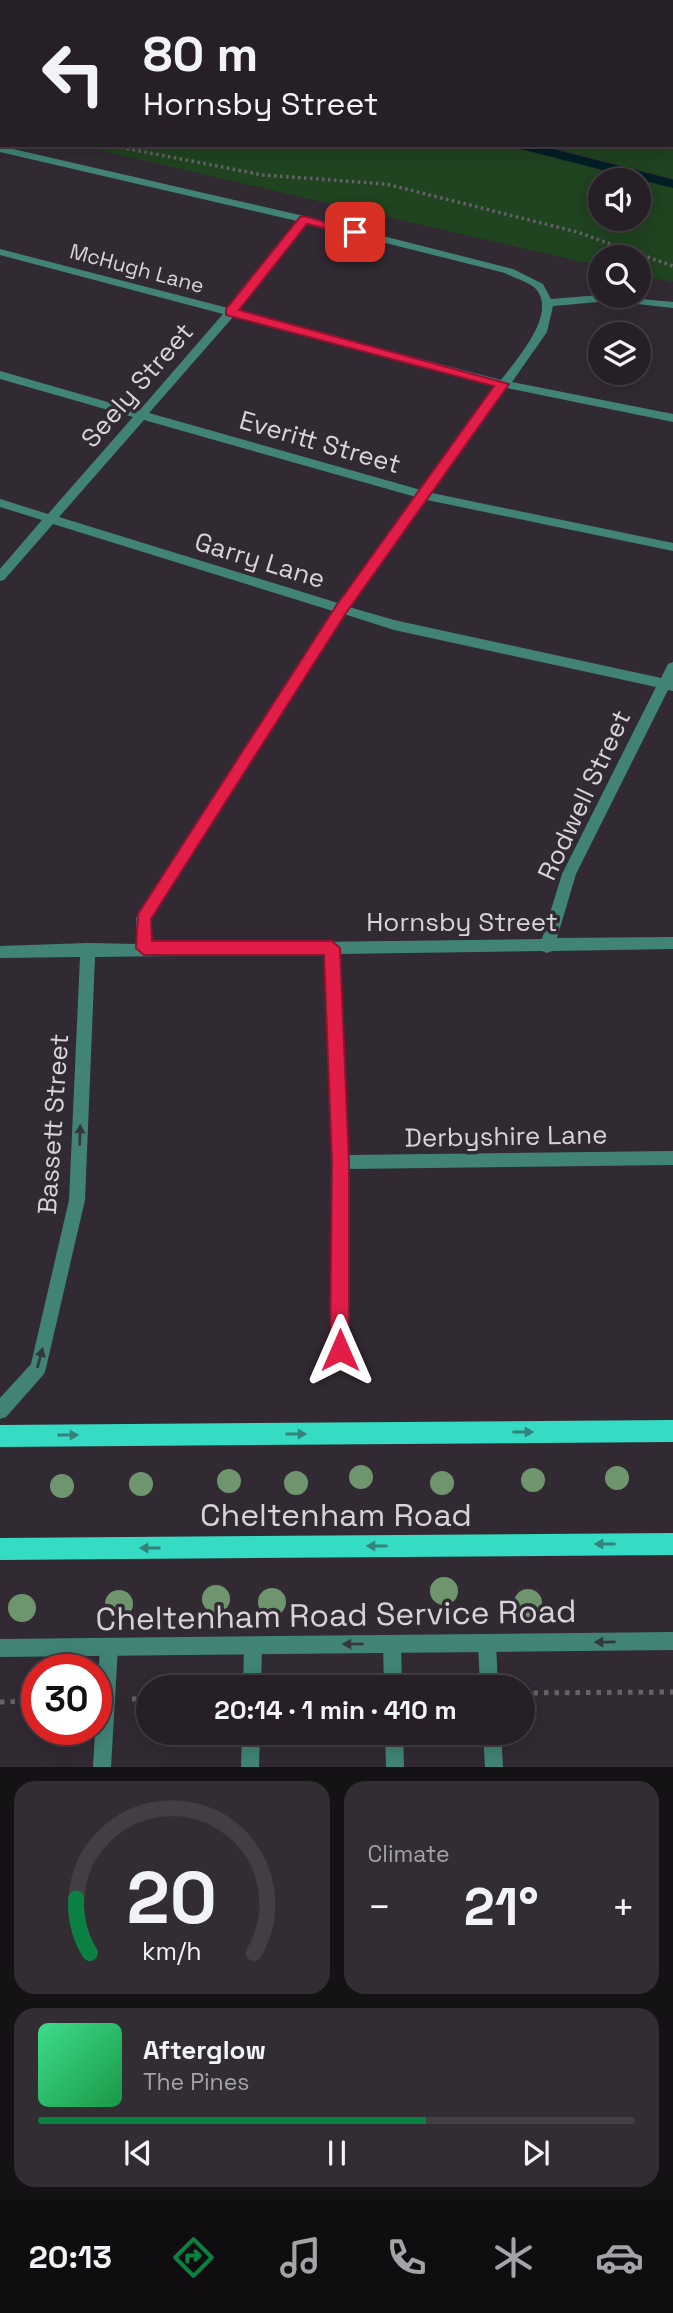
<!DOCTYPE html>
<meta charset="utf-8">
<style>
:root{--surface:#262026;--page:#322d32;--text:#f1f3f6;--muted:#a4a3a7;--line:#423e43;--accent:#0b8043}
body{margin:0;font-family:"Space Grotesk",sans-serif;background:var(--page);color:var(--text);height:100vh;display:flex;flex-direction:column;font-size:26px;white-space:nowrap}
*{box-sizing:border-box;margin:0}
p{font-size:23px;color:var(--muted)}
.icon{flex:none;width:38px;height:38px;fill:none;stroke:currentColor;stroke-width:2;stroke-linecap:round;stroke-linejoin:round}
.map{position:relative;height:1767px;overflow:hidden}
.panel{display:flex;flex-direction:column;gap:14px;padding:14px;background:#151215;flex:1}
.panel>*{flex:none}
.banner{position:absolute;left:0px;top:0px;width:674px;height:147px;box-shadow:0 4px 18px #0003,0 0 0 2px var(--line);background:#262026;color:var(--text);overflow:hidden}
.buttons{position:absolute;left:588px;top:168px;display:grid;gap:14px}
.buttons a{display:grid;place-items:center;width:63px;height:63px;border-radius:50%;background:var(--surface);box-shadow:0 4px 18px #0003,0 0 0 2px var(--line);font-size:35px}
.speed{position:absolute;left:21px;top:1654px;display:flex;gap:14px;font-size:35px;font-weight:700;text-align:center}
.speed>*{display:grid;place-content:center;width:91px;height:91px;border-radius:50%;background:var(--surface);box-shadow:0 4px 18px #0003,0 0 0 2px var(--line);line-height:1}
.speed .limit{border:10px solid #d22;background:#fff;color:#111}
.pin{position:absolute;display:grid;place-items:center;width:60px;height:60px;color:#fff;margin:-30px;border-radius:14px;box-shadow:0 4px 10px #0006}
.me{position:absolute;width:77px;margin:-38px;rotate:0deg;stroke-linejoin:round;filter:drop-shadow(0 0 5px #0008)}
.turn{display:flex;align-items:center;gap:24px;height:147px;padding:0 28px;font-size:32px}
.turn .icon{width:91px;height:91px;stroke-width:2.5}
.turn b{display:block;font-size:49px;line-height:60px}
.big{font-size:52px;font-weight:700;line-height:1.1}
.panel .tile{flex:1;display:flex;flex-direction:column;justify-content:center;gap:10px;min-width:0;padding:0 24px;border-radius:21px;background:var(--page)}
.panel .dial{align-items:center;gap:0}
.dial svg{height:182px;overflow:visible;fill:none;stroke:var(--line);stroke-width:7;stroke-linecap:round;text-anchor:middle}
.dial text{fill:var(--text);stroke:none}
.song{display:flex;align-items:center;gap:21px}
.cover{width:84px;height:84px;border-radius:10px;background:linear-gradient(135deg,hsl(150 70% 55%),hsl(140 70% 35%))}
.played{height:7px;border-radius:4px;background:linear-gradient(90deg,var(--accent) 65%,var(--line) 65%)}
.keys{display:flex;justify-content:space-around;direction:ltr}
.heat{display:flex;justify-content:space-between;align-items:center;font-size:38px;direction:ltr}
.panel .tiles{flex:1;display:grid;gap:14px;grid-template-columns:1fr 1fr}
.tile:last-child{grid-column:span 2}
.trip{position:absolute;left:136px;top:1675px;width:399px;height:70px;border-radius:35px;background:var(--surface);box-shadow:0 4px 18px #0003,0 0 0 2px var(--line);font-weight:700;line-height:70px;text-align:center}
.tab-bar{display:flex;height:112px;justify-content:space-around;align-items:center;background:#0f0d0f;color:var(--muted)}
.tab-bar .icon{width:49px;height:49px}
.tab-bar .selected{color:var(--accent)}
.tab-bar b{font-size:32px;color:var(--text)}
.map>svg:first-child{display:block}
.green{fill:#204320;fill-rule:evenodd}
.lines{fill:none;stroke-linecap:round;stroke-linejoin:round}
.stream{stroke:#001f25;stroke-width:8}
.path-far1{stroke:#686169;stroke-width:3.5;stroke-dasharray:2.5 3.5;stroke-linecap:butt}
.path{stroke:#686169;stroke-width:5;stroke-dasharray:4.5 6;stroke-linecap:butt}
.service{fill:#418477;fill-rule:evenodd}
.minor{fill:#418477;fill-rule:evenodd}
.primary{fill:#35dbc2;fill-rule:evenodd}
.tree{fill:#6f956f}
.oneway{fill:#34383d}
.oneway2{fill:#34827a}
.route{fill:#e11d48;stroke:#92132f;stroke-width:2}
.labels{text-anchor:middle;dominant-baseline:central;stroke-width:7;stroke-linejoin:round;paint-order:stroke}
.far-street-label{font-size:21px;fill:#d8d3d9;stroke:#322a33}
.street-label{font-size:26px;fill:#d8d3d9;stroke:#322a33}
.near-street-label{font-size:32px;fill:#d8d3d9;stroke:#322a33}
</style>
<div class="map">
<svg width="673" height="1767" viewBox="0 0 673 1767">
<rect width="100%" height="100%" fill="#322a33"/>
<path class="green" d="M0,0H376L384,2H2V18Z
M673,85V179L542,145H672Z
M77,145H504L673,188V282L639,275V257H600V266ZM600,180H639V219H600Z"/>
<g class="lines">
<path class="stream" d="M521,145L673,184"/>
<path class="path-far1" d="M262,0L274,2
M109,145L263,175L386,184L577,232L673,266"/>
<path class="path" d="M523,1693L673,1692
M132,1699H149
M0,1702L37,1701"/>
<path class="service" d="M487,1634L493,1637L496,1643L498,1687H480L478,1643L481,1637Z
M392,1635L398,1638L401,1644L402,1687H384L383,1644L386,1638Z
M253,1637L259,1640L262,1646L261,1687H243L244,1646L247,1640Z
M109,1638L115,1641L118,1647L111,1767H93L100,1647L103,1641Z
M242,1732H260L259,1767H241Z
M385,1732H403L404,1767H386Z
M483,1732H501L503,1767H485Z"/>
<path class="minor" d="M39,0H49L39,2Z
M2,86V94L0,95V87Z
M0,146L304,216L513,269L543,284L551,299L600,295L673,302V308L610,301L553,306L547,332L512,382L673,414V422L507,388L432,493L673,543V551L427,500L349,607L394,620L661,678L668,664L673,662V691L668,690L576,874L557,938L673,937V949L552,951L547,953L542,951L339,954L347,1155L673,1151V1165L348,1169V1350L346,1356L340,1358L334,1356L332,1350V1162L325,954L95,957L85,1200L46,1368L44,1374L6,1417L0,1419V1398L31,1364L69,1200L80,957L0,958V946L88,943L137,944L136,918L138,914L333,611L53,524L4,580L0,581V569L42,520L0,507V499L48,514L133,417L0,379V371L139,411L223,314L0,255V249L228,308L297,221L0,152ZM306,223L505,273C514,278 528,282 535,288C559,313 516,360 501,380L238,311ZM233,317L497,386L421,490L149,413ZM144,420L416,497L338,603L59,517ZM344,614L394,630L656,687L562,874L542,939L151,944L150,919Z
M673,1632V1650L0,1657V1639Z"/>
<path class="primary" d="M673,1420V1442L0,1447V1425Z
M673,1533V1555L0,1560V1538Z"/>
</g>
<g class="tree">
<circle cx="361" cy="1477" r="12"/>
<circle cx="617" cy="1478" r="12"/>
<circle cx="533" cy="1480" r="12"/>
<circle cx="229" cy="1481" r="12"/>
<circle cx="296" cy="1483" r="12"/>
<circle cx="442" cy="1483" r="12"/>
<circle cx="141" cy="1484" r="12"/>
<circle cx="62" cy="1486" r="12"/>
<circle cx="444" cy="1591" r="14"/>
<circle cx="216" cy="1599" r="14"/>
<circle cx="272" cy="1602" r="14"/>
<circle cx="528" cy="1603" r="14"/>
<circle cx="119" cy="1604" r="14"/>
<circle cx="22" cy="1608" r="14"/>
</g>
<defs><path id="oneway-solid" d="M-6-.8H1V-3.2L6.5 0L1 3.2V.8H-6Z" transform="scale(1.75)"/></defs>
<g class="oneway">
<use href="#oneway-solid" transform="translate(80 1135) rotate(-88)"/>
<use href="#oneway-solid" transform="translate(40 1358) rotate(-75)"/>
<use href="#oneway-solid" transform="translate(605 1642) rotate(179)"/>
<use href="#oneway-solid" transform="translate(353 1644) rotate(179)"/>
</g>
<g class="oneway2">
<use href="#oneway-solid" transform="translate(523 1432)"/>
<use href="#oneway-solid" transform="translate(296 1434)"/>
<use href="#oneway-solid" transform="translate(68 1435)"/>
<use href="#oneway-solid" transform="translate(605 1544) rotate(180)"/>
<use href="#oneway-solid" transform="translate(377 1546) rotate(180)"/>
<use href="#oneway-solid" transform="translate(150 1548) rotate(180)"/>
</g>
<path class="route" d="M304,216L361,232L355,236L307,224L239,310L509,384L346,613L151,919L152,941H332L340,948L349,1163V1350L346,1357L340,1359L333,1357L330,1350L332,1163L324,955H144L136,948L138,914L336,606L494,386L226,315V309L300,217Z"/>
<g class="labels">
<g class="far-street-label">
<text transform="translate(137 268) rotate(15)">McHugh Lane</text>
</g>
<g class="street-label">
<text transform="translate(137 385) rotate(-49)">Seely Street</text>
<text transform="translate(320 442) rotate(16)">Everitt Street</text>
<text transform="translate(260 560) rotate(17)">Garry Lane</text>
<text transform="translate(584 795) rotate(-65)">Rodwell Street</text>
<text x="462" y="922">Hornsby Street</text>
<text transform="translate(53 1124) rotate(-86)">Bassett Street</text>
<text transform="translate(506 1136) rotate(-1)">Derbyshire Lane</text>
</g>
<g class="near-street-label">
<text x="336" y="1515">Cheltenham Road</text>
<text transform="translate(336 1615) rotate(-1)">Cheltenham Road Service Road</text>
</g>
</g>
</svg>
<div class="buttons">
<a><svg class="icon" aria-label="sound" viewBox="0 0 24 24"><path d="M4 9h4l5-4v14l-5-4H4zM17 9q2 3 0 6"/></svg></a>
<a><svg class="icon" aria-label="search" viewBox="0 0 24 24"><circle cx="10" cy="10" r="6"/><path d="M15 15l6 6"/></svg></a>
<a><svg class="icon" aria-label="layers" viewBox="0 0 24 24"><path d="M12 4l9 5-9 5-9-5zM3 14l9 5 9-5"/></svg></a>
</div>
<div class="speed"><div class="limit">30</div></div>
<div class="pin" style="left:355px;top:232px;background:#d93025"><svg class="icon" aria-label="arrive" viewBox="0 0 24 24"><path d="M6 21V4h12l-3 4 3 4H6"/></svg></div>
<svg class="me" style="left:340px;top:1350px" viewBox="-20 -20 40 40"><path d="M0-17L14 15 0 8-14 15z" fill="#e11d48" stroke="#fff" stroke-width="4"/></svg>
<div class="trip">20:14 · 1 min · 410 m</div>
<div class="banner">
<div class="turn"><svg class="icon" aria-label="left" viewBox="0 0 24 24"><path d="M17 20v-9H6M10 6l-5 5 5 5"/></svg><div><b>80 m</b>Hornsby Street</div></div>
</div>
</div>
<section class="panel">
<div class="tiles">
<div class="tile dial"><svg viewBox="0 0 100 80">
<path d="M14 69A42 42 0 1 1 86 69"/>
<path d="M14 69A42 42 0 0 1 8 45" stroke="#0b8043"/>
<text x="50" y="56" font-size="32" font-weight="700">20</text>
<text x="50" y="72" font-size="11">km/h</text>
</svg></div>
<div class="tile"><p>Climate</p>
<div class="heat"><a>−</a><b class="big">21°</b><a>+</a></div>
</div>
<div class="tile">
<div class="song"><i class="cover"></i><div><b>Afterglow</b><p>The Pines</p></div></div>
<div class="played"></div>
<div class="keys"><svg class="icon" aria-label="previous" viewBox="0 0 24 24"><path d="M18 5L8 12l10 7zM5 5v14"/></svg><svg class="icon" aria-label="pause" viewBox="0 0 24 24"><path d="M8 5v14M16 5v14"/></svg><svg class="icon" aria-label="next" viewBox="0 0 24 24"><path d="M6 5l10 7-10 7zM19 5v14"/></svg></div>
</div>
</div>
</section>
<nav class="tab-bar">
<b>20:13</b>
<svg class="icon selected" aria-label="directions" viewBox="0 0 24 24"><path d="M12 3l9 9-9 9-9-9zM9 14v-3h6M13 9l2 2-2 2"/></svg>
<svg class="icon" aria-label="music" viewBox="0 0 24 24"><path d="M9 18V5l10-2v13"/><circle cx="6" cy="18" r="3"/><circle cx="16" cy="16" r="3"/></svg>
<svg class="icon" aria-label="phone" viewBox="0 0 24 24"><path d="M5 4h4l2 5-3 2q2 4 5 5l2-3 5 2v4C11 20 4 13 5 4z"/></svg>
<svg class="icon" aria-label="climate" viewBox="0 0 24 24"><path d="M12 3v18M4 7l16 10M4 17L20 7"/></svg>
<svg class="icon" aria-label="car" viewBox="0 0 24 24"><path d="M5 17H2v-5l4-1 3-4h7l3 4 3 1v5h-3M9 17h6M6 11h13"/><circle cx="7" cy="17" r="2"/><circle cx="17" cy="17" r="2"/></svg>
</nav>
